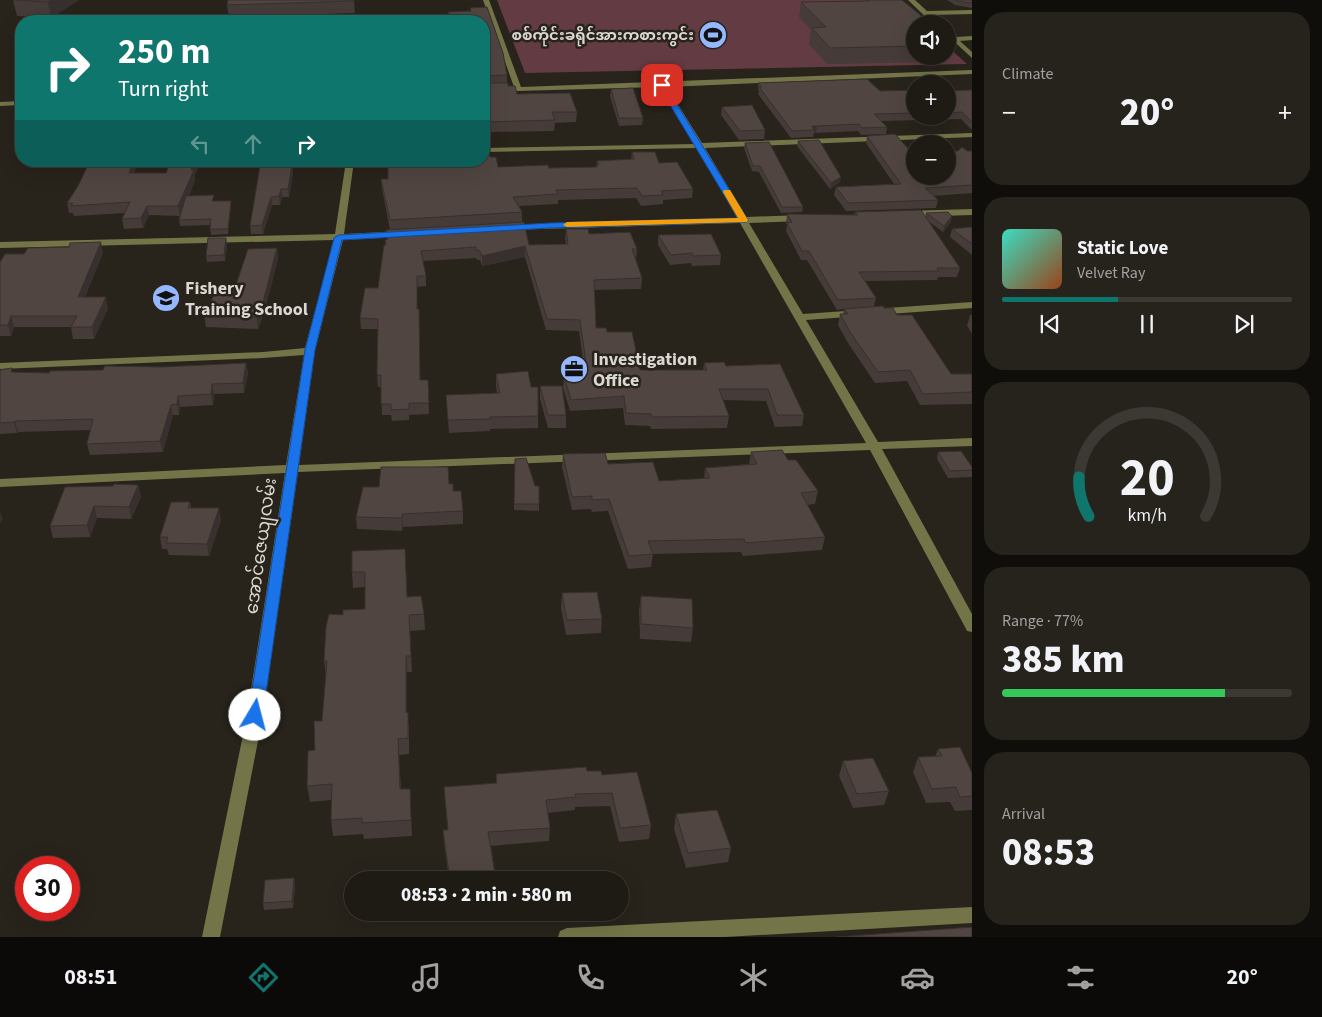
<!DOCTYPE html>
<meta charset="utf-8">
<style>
:root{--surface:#1e1a14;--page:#26231d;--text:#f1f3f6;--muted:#a1a1a0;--line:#3c3834;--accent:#0f766e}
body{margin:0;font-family:"Source Sans 3","Noto Sans Myanmar",sans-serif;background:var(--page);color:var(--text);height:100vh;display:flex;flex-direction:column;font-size:19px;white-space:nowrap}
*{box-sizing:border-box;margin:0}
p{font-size:16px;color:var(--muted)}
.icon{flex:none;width:28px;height:28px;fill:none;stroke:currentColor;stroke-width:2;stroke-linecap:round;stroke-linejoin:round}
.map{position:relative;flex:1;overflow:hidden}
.panel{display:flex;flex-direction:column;gap:12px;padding:12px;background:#100e0b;width:350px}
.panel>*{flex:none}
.hud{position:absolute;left:15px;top:15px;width:475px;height:152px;border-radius:20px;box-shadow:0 5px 20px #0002,0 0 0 1px var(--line);background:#0f766e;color:#fff;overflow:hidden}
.buttons{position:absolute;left:906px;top:15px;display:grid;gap:10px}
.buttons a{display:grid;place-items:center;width:50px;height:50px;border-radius:50%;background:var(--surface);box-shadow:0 5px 20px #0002,0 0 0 1px var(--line);font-size:25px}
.speed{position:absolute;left:15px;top:856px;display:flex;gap:10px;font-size:25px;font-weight:700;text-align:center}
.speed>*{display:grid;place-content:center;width:65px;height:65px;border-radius:50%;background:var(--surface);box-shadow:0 5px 20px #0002,0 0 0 1px var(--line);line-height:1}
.speed .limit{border:8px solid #d22;background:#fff;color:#111}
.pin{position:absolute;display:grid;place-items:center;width:42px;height:42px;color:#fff;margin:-21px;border-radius:10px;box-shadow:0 2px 8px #0006}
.me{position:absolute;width:55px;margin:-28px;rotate:8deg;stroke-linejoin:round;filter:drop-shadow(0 0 4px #0008)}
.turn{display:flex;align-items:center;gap:18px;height:105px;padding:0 20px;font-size:22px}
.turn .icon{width:65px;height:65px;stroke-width:2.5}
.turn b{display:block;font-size:35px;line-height:42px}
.lanes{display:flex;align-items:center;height:48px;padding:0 20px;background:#0003;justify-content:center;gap:25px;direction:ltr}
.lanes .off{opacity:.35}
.big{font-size:38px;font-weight:800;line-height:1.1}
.panel .card{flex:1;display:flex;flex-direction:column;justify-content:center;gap:8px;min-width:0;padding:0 18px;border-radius:20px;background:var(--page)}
.panel .dial{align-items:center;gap:0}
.dial svg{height:130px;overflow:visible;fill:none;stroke:var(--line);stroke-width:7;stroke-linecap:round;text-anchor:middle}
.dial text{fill:var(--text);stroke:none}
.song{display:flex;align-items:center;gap:15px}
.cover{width:60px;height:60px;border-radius:8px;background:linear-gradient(135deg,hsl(170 70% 55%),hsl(20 70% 35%))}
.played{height:5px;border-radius:2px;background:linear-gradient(90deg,var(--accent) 40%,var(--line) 40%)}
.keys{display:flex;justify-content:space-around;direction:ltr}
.heat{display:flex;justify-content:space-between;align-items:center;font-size:28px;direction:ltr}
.charge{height:8px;border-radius:4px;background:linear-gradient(90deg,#34c759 77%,var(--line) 0)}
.trip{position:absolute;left:344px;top:871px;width:285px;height:50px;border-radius:25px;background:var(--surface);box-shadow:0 5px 20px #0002,0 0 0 1px var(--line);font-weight:800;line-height:50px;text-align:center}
.menu{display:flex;height:80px;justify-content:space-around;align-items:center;background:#0c0a08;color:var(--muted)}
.menu .icon{width:35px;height:35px}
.menu .active{color:var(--accent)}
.menu b{font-size:22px;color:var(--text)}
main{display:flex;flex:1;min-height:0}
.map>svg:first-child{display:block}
.green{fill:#633b43}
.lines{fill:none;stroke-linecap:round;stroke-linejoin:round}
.minor{fill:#737548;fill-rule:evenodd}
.wall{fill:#453b38}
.shaded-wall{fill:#38302e}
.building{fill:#504541;stroke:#38302e}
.route{fill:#1a73e8;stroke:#114b97}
.slow{fill:#f59e0b}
.labels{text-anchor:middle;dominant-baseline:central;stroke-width:5;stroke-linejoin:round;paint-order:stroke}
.far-poi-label{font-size:15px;font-weight:bold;fill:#dbd7d2;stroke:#28231b;text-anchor:end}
.poi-label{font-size:18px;font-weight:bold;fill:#dbd7d2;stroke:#28231b;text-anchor:start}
.street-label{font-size:18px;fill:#dbd7d2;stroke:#28231b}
</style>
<main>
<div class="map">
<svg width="972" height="937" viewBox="0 0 972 937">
<rect width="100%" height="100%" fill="#28231b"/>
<path class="green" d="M497,0H895L915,24V56H948V47L967,64L525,73Z"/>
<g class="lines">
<path class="minor" d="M483,0H489L521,87L972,70V74L667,87L702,143L972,133V137L705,148L746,217L802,215L807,218L802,221L749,223L803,314L972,302V308L806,320L878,442L972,438V446L882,449L972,614V632L967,631L965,627L870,450L298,472L263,715L220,937H202L247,715L285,473L0,487V479L286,465L304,355L263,358L0,369V363L263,352L305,348L334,240L0,248V242L335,234L346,161H354L344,234L402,231L407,234L402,237L343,240L315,351L299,465L866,443L740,223L507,230V226L510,225L737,218L697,148L484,152V148L695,144L660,87L484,92V88L514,87Z
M908,0H915L927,11L972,10V14L931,15L940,24H933Z
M948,31L956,37L972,36V40L960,41L972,52V58L948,36Z
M21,101V105L0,106V102Z
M972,209V215L907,217L903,214L907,211Z
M972,907V923L725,937H558L560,931L567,928Z"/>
</g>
<path class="wall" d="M13,0H79L51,18L17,16Z
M354,0L355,13L229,17L227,5Z
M862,0H902L915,24V56H936L934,62L827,64L809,44L811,30L799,17L801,2L862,1Z
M947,0H972V8L955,5Z
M487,7L503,53L507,75V83H508V86H515L517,94L570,93L577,112L576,122L555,123L554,131L485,132L484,128V21H448V12L470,11V8Z
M758,83L880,91L915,90V116H948V91L972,90V130L961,119L881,121L887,127L886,134L861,135L858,131L816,133H814L813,137L791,138L758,94L759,91L758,90Z
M611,89L643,118L642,125L619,126L610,96Z
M722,107L765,130L764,139L739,140L721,115Z
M867,136L912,153L972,151V193L933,196L938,200L936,208L846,211L834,195L836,187L894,184L866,143Z
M798,141L840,182L830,189L797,146Z
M745,143L803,207L802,212L781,213L759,172L752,171L744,148Z
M632,152L659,163L693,189L692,198L663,200V204L641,206L636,198L558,200V204L519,206L522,212V222L529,245L566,244L565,239L566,229L589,234L637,249L636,259L642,278L641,289L594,290L596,328L607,332L640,370H703L704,363L726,366L780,364L804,415L802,426L775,427L766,401L723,400L729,416L727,428L651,429L650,426L625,425L623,408L570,411L563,388L564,376L585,375L579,331L546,330L525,257L482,266L480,260H477L476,258L423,261L426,276V286L417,287V309L420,380H428L429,414L409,415V420L392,421L391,415H382L381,387H378L377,375L378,329H361L360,318L378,288L385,245V240H387L386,230H390L382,189L381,179H388L411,166L490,157L498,167L549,168L596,167L597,161L631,159Z
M90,161H138L134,173L195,175V180L189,196L214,201L231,206L228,234L211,235L210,229V225L180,226L179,220L180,216L149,215L143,228L124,229L122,219L125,213L74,216L73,213H69L67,203L78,186Z
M292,165L293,173L289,197H282L280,205H272L263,234H251L250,226Z
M855,212L925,217L926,213L951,222L943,232L928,221L960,268L957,277H938L937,280L865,281L876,298L874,306L884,308L897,315L951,374H972V404L920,405L907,381L875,383L848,343L838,325L840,314H843L844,309L837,310L807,260H801L786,231L787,225L786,223L787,214L854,215Z
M972,227V255L950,237L952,229Z
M658,235L721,255L720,265L692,266L691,263L670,265L658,245Z
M227,244L225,261L207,262L206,256Z
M277,248L278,259L264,313L258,329L206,327L204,316L233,294Z
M103,253L85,297L108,308L94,339H73L71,327H14L11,336H0V262Z
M970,315H972V334L967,326Z
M246,363L248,373L244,393L214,394L213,405L180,407L179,415H173L163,452L90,455L87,444L91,430L18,432L17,433L0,434V370L13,372L49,373Z
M496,374L538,416V428L490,429V431L449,433L446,395L497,393L496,386Z
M540,386L566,415V428H548L540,399Z
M751,452L788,460L818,491L815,504L807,505L825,537L822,550L743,556L741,552L653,554L651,567L628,569L608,511L592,512L591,509L572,510L562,467L563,454L608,464L659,481L704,479L705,468L749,464Z
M938,452L972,467V477L948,478L937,459Z
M515,459L535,486H539V511L514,510Z
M449,484L453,491L463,511V524L403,527L402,531L357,529L356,517L379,487Z
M138,485L141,497L131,519L97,518L90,537L53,538L50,526Z
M190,502L191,508L221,520L209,556L169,555L167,549H162L160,537Z
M352,551L408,597L424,614L425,630L410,631L412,672H407V713L409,728V754L399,755L401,789H410L412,836L364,839L363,834L333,836L331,820V800L310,802L307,786L315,750L322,721L326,675L324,661L343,615L365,609V587L353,588L352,572Z
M562,593L602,619L601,633L566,635L561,608Z
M641,596L693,628L691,642L640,639L639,610Z
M938,749L972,773V810L955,811L950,802L926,803L913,772L918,757H935Z
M843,761L889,791L884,805L853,808L839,776Z
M587,771L602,775L651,825L649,839L619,842L610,806L575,807V810L548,813L550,828L549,841L491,846L496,880H449L444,844L443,830H448L444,787L496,784V774Z
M676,814L731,848L728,862L686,868L674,829Z
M294,878L295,886L293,908L264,910L263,903Z"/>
<path class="shaded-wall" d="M51,0H79L51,18L48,2Z
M812,126H817L816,133H814V130Z
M133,161H138L130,182L129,173Z
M195,161H202L195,175V180L180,216L178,206L191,170Z
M292,165L293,173L289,197L288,189Z
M841,177L840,182L830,189L831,183Z
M281,189L282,197L280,205L279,196Z
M271,197L272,205L263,234L262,225Z
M147,206L149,215L143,228L141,218Z
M952,216L951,222L943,232L944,226Z
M226,238L227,244L225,261L224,255Z
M101,242L103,253L80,308L78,297Z
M525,246V257L482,266V256Z
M277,248L278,259L264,313L258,329L257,317Z
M106,297L108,308L94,339L92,327Z
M11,316L14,327L11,336L8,325Z
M246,363L248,373L244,393L243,383Z
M212,384L214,394L213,405L211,394Z
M178,396L180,407L179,415L177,404Z
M171,405L173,415L163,452L160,441Z
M15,421L18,432L17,433L14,422Z
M138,485L141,497L131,519L129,507Z
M94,506L97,518L90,537L87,525Z
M219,508L221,520L209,556L207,544Z
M0,512L3,519L0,523Z
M402,514L403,527L402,531Z
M406,656L407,672V729L406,713Z
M294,878L295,886L293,908L292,901Z"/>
<path class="building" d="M13,0H51L48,2Z
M228,0H354V1L227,5Z
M869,0H902L930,23L913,24L915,25V46L830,48L812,28L826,27L801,2L869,1Z
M955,0H972V3L956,1Z
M487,7L503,53L507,75L484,76V77V21H451L448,12L471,11L470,8Z
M867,79L880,91L915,90V113L874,114L887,127L862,128L859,124L817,126H812L814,130L792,131L759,87H762L758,83Z
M484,83H508V86H515L517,94L570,93L577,112H552L555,120L485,122L484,118Z
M633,88L643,118H619L611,89Z
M972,90V122L962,112L948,113V91Z
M752,105L765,130L740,131L722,107Z
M895,134L912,153H915V176H948V152L958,151L962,147L967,151H972V185L925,188L938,200L848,203L836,187L901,184L867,136Z
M819,140L841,177L831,183L798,141Z
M769,142L803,207H782L760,166H753L745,143Z
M632,152H655L659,163L677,162L693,189L661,191L663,195L642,196L637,188L556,190L558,194L513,197L522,212L390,220L381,179H388V167L411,166V161H484V153H489L490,157H496L498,167L548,165L549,168L597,167V165H599L597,161L634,159Z
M90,161H133L129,173H166L171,161H195L191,170H194L178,206H147L141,218L122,219L130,202L71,206L73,203H67L78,186Z
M292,165L288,189H281L279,196L271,197L262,225L250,226L260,166Z
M214,195L212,201H231L228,229H210L211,219L179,220L186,196Z
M921,210L960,268H937L939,271L859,272L876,298L838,300L809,251H802L787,223L792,222L787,214L858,215L855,212Z
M948,212L952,216L944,226L926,213Z
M524,222L529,245L568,244L566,229H588L589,234L630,232L637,249H632L642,278L594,280L596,328H606L607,332H632L640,370H707L704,363L724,362L726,366L780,364L804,415H777L768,389H719L729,416L652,417L651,414L626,413L624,396L571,400L564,376L587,375L585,371L587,370L580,320L547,319L525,246L482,256L479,250H476V247L421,251L426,276H417V309H419L420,380H428L429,403H409V409L391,410V404H381V375H377L378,319L360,318L365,288H378L384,245H386L385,240L388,239L386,230Z
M972,227V244L952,229Z
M711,234L721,255L693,256L692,253L671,255L658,235Z
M208,238H226L224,255L206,256Z
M101,242L78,297H106L92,327H71L77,316H11L8,325H0V262L5,254H24L28,248L69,247L70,243Z
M277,248L263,302L257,317L204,316L215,293L233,294L248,249Z
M883,306L884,308H893L897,315H912L951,374H972V392L923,394L910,370L878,372L850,332L840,314H848L844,309Z
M246,363L243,383L212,384L211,394L178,396L177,404L171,405L160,441L87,444L93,419L15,421L14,422L0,423V370L12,368L11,372L49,373L50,371L103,370L105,366L162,367Z
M528,371L531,387H538V416L490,417V419L448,420L446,395L500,393L496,374Z
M540,386H562L566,415H548Z
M782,450L788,460H796L818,491L801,493L825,537L745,543L744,539L648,541L653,554L629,556L609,499L592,500V496L572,497L563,454L605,453L608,464L653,462L659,481L710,478L705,468L757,464L751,452Z
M961,451L972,467V470L950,471L938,452Z
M526,458L535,486H539V504H514L515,459Z
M381,467H448L449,484H453V491H461L463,511L402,514V518L356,517L363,487H379Z
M114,484L138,485L129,507L94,506L87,525L50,526L65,487L113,486Z
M171,502H190L188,508H219L207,544L166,543L168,537H160Z
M405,549L407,597L421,596L424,614L409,615L411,656H406V713L408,712V738L398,739L400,789H410L411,820L362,823V818L331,820L332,784L307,786L308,751L315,750L314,721H322L327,661H324L326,627L329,614L343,615V610L365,609V572H352V551Z
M597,592L602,619L567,620L562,593Z
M641,596L692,599L693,628L641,624Z
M960,747L972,773V796L960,797L956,787L932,789L918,757L942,756L938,749Z
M873,758L889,791L857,794L843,761Z
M586,767L587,771H601L602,775L637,772L651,825L620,828L612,793L575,794L576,797L546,800L550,828L488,832L496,880H450L443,830H448L444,787L497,783L496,774Z
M717,810L731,848L688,853L676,814Z
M294,878L292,901L263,903L265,880Z
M972,927V937H836Z"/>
<path class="route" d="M662,83L665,85L748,220L747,222L550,228L342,240L315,350L263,715L260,719L255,721L250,719L248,715L305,350L334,238L339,235L550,223L738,218L658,85Z"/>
<path class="slow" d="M724,190H730L748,220L747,222L567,227L563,225L567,222L738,218L723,192Z"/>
<defs>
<symbol id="stadium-disc" viewBox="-11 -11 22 22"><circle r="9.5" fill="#94b7fd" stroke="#28231b"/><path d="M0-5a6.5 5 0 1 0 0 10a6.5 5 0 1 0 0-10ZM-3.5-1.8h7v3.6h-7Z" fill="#111"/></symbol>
<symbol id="school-disc" viewBox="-11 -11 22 22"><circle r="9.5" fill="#94b7fd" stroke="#28231b"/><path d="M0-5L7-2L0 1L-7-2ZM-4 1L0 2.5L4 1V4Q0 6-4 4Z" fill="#111"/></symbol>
<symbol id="office-disc" viewBox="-11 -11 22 22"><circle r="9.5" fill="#94b7fd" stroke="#28231b"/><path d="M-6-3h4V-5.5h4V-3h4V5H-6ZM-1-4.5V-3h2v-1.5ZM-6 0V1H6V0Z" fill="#111"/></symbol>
</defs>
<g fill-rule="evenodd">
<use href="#stadium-disc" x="697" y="19" width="32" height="32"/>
<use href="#school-disc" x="150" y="282" width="32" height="32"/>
<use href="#office-disc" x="558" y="353" width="32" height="32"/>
</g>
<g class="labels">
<g class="far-poi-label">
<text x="694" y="35">စစ်ကိုင်းခရိုင်အားကစားကွင်း</text>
</g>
<g class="poi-label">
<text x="185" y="288">Fishery<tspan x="185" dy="21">Training School</tspan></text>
<text x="593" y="359">Investigation<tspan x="593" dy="21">Office</tspan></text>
</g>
<g class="street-label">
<text transform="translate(261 546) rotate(-82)">အောင်ဇေယျလမ်း</text>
</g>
</g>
</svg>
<div class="buttons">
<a><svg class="icon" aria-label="sound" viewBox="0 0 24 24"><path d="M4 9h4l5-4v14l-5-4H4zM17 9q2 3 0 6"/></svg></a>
<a>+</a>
<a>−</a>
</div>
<div class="speed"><div class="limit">30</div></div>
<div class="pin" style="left:662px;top:85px;background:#d93025"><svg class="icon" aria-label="arrive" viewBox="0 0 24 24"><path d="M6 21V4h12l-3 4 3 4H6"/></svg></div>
<svg class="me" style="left:255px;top:715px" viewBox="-20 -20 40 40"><circle r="19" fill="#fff"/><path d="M0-13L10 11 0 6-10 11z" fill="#1a73e8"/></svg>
<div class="trip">08:53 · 2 min · 580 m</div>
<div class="hud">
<div class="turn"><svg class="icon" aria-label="right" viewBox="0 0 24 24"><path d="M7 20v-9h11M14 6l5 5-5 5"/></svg><div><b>250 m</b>Turn right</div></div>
<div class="lanes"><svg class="icon off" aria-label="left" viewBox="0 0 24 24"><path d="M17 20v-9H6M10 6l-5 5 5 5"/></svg><svg class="icon off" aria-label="ahead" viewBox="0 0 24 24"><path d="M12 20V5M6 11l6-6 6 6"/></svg><svg class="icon" aria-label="right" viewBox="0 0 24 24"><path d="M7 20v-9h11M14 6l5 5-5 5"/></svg></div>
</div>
</div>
<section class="panel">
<div class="card"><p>Climate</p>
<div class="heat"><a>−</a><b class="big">20°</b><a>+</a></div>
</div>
<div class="card">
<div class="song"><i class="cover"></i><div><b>Static Love</b><p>Velvet Ray</p></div></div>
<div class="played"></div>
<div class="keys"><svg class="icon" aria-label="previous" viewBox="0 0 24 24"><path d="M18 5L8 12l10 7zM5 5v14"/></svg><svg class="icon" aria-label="pause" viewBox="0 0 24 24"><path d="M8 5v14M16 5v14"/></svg><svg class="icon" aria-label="next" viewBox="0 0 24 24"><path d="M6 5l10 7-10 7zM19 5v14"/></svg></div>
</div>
<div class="card dial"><svg viewBox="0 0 100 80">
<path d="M14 69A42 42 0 1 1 86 69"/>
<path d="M14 69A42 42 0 0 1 8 45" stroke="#0f766e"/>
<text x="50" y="56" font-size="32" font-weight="700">20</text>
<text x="50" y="72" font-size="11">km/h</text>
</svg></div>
<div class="card"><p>Range · 77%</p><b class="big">385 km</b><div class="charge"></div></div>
<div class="card"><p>Arrival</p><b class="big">08:53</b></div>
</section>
</main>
<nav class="menu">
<b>08:51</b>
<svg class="icon active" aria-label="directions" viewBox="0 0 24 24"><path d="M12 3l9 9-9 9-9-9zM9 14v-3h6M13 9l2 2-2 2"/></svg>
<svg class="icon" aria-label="music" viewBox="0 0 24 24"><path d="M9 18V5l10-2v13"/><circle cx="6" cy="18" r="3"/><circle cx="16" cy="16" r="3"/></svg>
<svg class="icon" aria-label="phone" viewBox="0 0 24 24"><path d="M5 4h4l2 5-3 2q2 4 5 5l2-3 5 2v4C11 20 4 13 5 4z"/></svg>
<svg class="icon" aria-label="climate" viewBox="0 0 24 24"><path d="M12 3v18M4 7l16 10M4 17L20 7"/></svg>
<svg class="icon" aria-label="car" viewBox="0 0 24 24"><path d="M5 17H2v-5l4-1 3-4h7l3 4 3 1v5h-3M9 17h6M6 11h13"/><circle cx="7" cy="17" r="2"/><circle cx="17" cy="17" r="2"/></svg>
<svg class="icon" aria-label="filters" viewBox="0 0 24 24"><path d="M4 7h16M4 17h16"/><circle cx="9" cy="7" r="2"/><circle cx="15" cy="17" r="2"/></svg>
<b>20°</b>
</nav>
